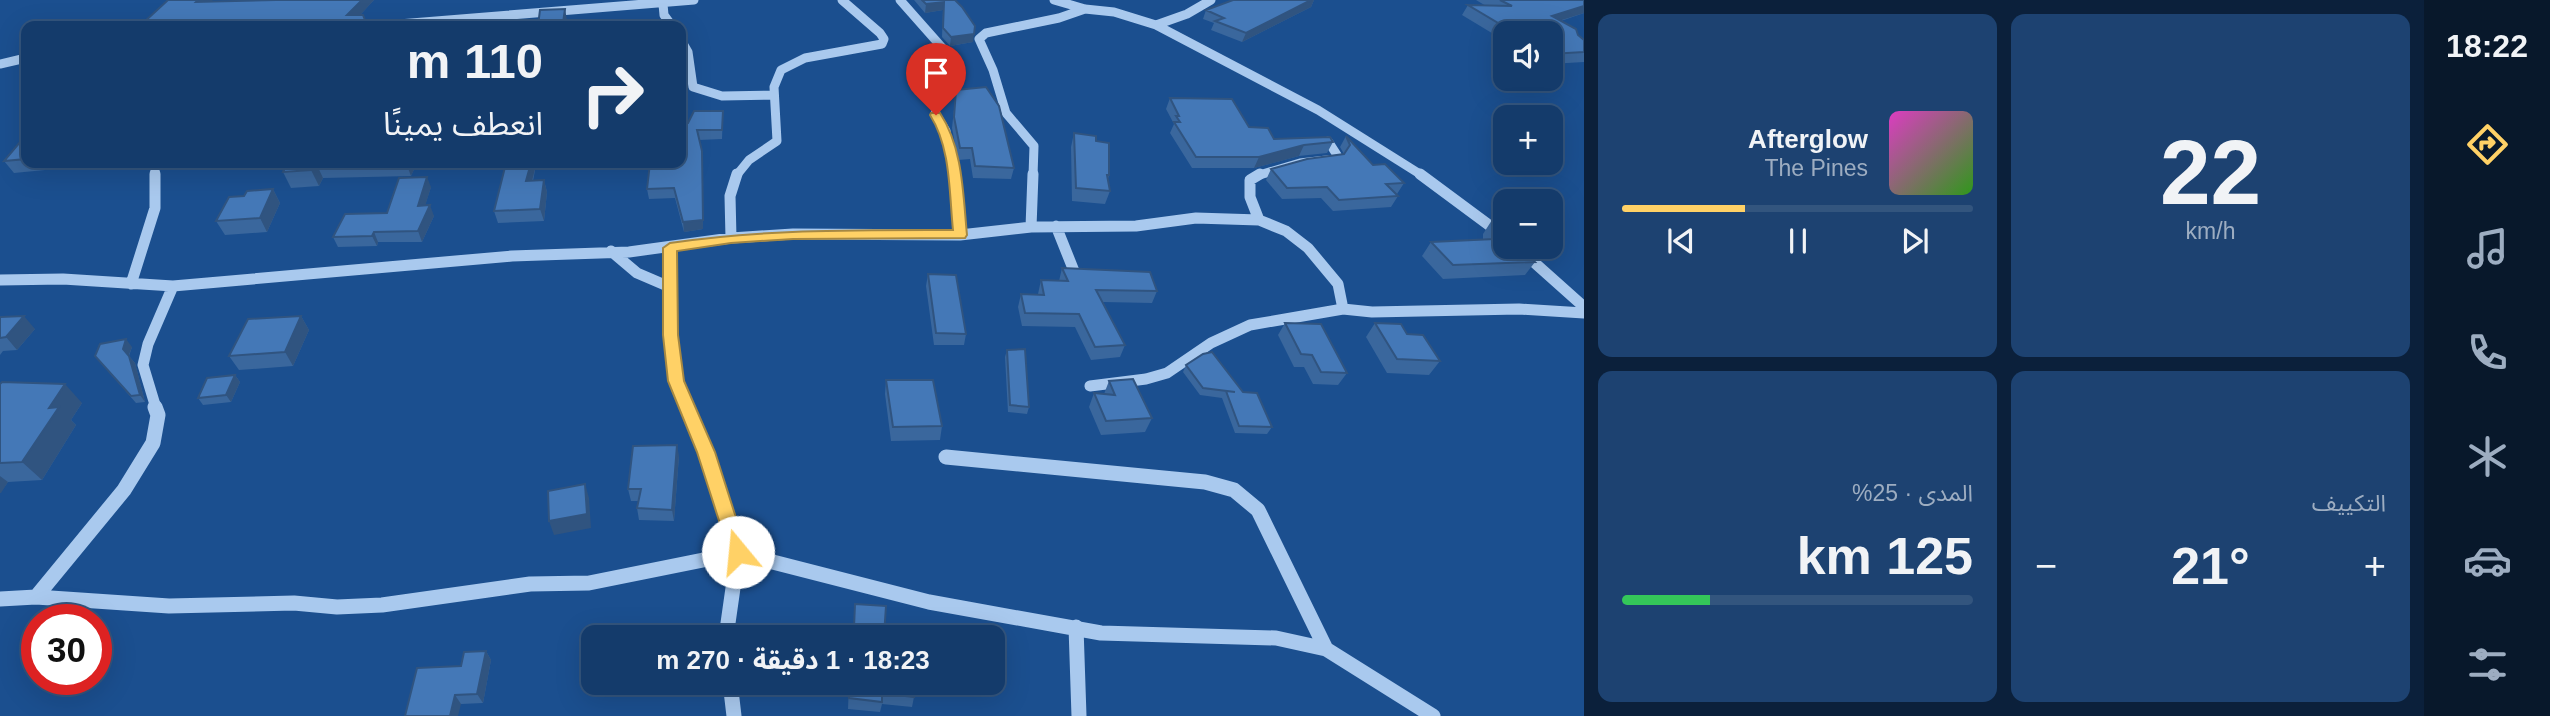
<!DOCTYPE html>
<html lang="ar">
<meta charset="utf-8">
<style>
:root{--surface:#143b6b;--page:#1d4271;--text:#f1f3f6;--muted:#9dadc1;--line:#33557e;--accent:#ffd166}
body{margin:0;font-family:Arial,"Noto Sans Arabic",sans-serif;background:var(--page);color:var(--text);direction:rtl;height:100vh;display:flex;flex-direction:column;font-size:26px;white-space:nowrap}
*{box-sizing:border-box;margin:0}
p{font-size:23px;color:var(--muted)}
.icon{flex:none;width:38px;height:38px;fill:none;stroke:currentColor;stroke-width:2;stroke-linecap:round;stroke-linejoin:round}
.map{position:relative;flex:1;overflow:hidden;direction:ltr}
.drawer{display:flex;flex-direction:column;gap:14px;padding:14px;background:#0b203b;width:840px}
.drawer>*{flex:none}
.guide{position:absolute;left:21px;top:21px;width:665px;height:147px;border-radius:14px;box-shadow:0 7px 28px #0002,0 0 0 2px var(--line);direction:rtl;background:#143b6b;color:var(--text);overflow:hidden}
.buttons{position:absolute;left:1493px;top:21px;display:grid;gap:14px}
.buttons a{display:grid;place-items:center;width:70px;height:70px;border-radius:14px;background:var(--surface);box-shadow:0 7px 28px #0002,0 0 0 2px var(--line);font-size:35px}
.speed{position:absolute;left:21px;top:604px;display:flex;gap:14px;font-size:35px;font-weight:700;text-align:center}
.speed>*{display:grid;place-content:center;width:91px;height:91px;border-radius:50%;background:var(--surface);box-shadow:0 7px 28px #0002,0 0 0 2px var(--line);line-height:1}
.speed .limit{border:10px solid #d22;background:#fff;color:#111}
.pin{position:absolute;display:grid;place-items:center;width:60px;height:60px;color:#fff;margin:-72px -30px;border-radius:50% 50% 50% 0;rotate:-45deg;box-shadow:0 0 7px #0007}
.pin .icon{rotate:45deg}
.me{position:absolute;width:77px;margin:-38px;rotate:343deg;stroke-linejoin:round;filter:drop-shadow(0 0 5px #0008)}
.turn{display:flex;align-items:center;gap:24px;height:147px;padding:0 28px;font-size:32px}
.turn .icon{width:91px;height:91px;stroke-width:2.5}
.turn b{display:block;font-size:49px;line-height:60px}
.big{font-size:52px;font-weight:700;line-height:1.1}
.drawer .widget{flex:1;display:flex;flex-direction:column;justify-content:center;gap:10px;min-width:0;padding:0 24px;border-radius:14px;background:var(--page)}
.drawer .dial{align-items:center;gap:0}
.dial b{font-size:91px;line-height:1}
.song{display:flex;align-items:center;gap:21px}
.cover{width:84px;height:84px;border-radius:10px;background:linear-gradient(135deg,hsl(310 70% 55%),hsl(110 70% 35%))}
.played{height:7px;border-radius:4px;background:linear-gradient(90deg,var(--accent) 35%,var(--line) 35%)}
.keys{display:flex;justify-content:space-around;direction:ltr}
.heat{display:flex;justify-content:space-between;align-items:center;font-size:38px;direction:ltr}
.charge{height:10px;border-radius:5px;background:linear-gradient(90deg,#34c759 25%,var(--line) 0)}
.drawer .tiles{flex:1;display:grid;gap:14px;grid-template-columns:repeat(2,1fr)}
.trip{position:absolute;left:581px;top:625px;width:424px;height:70px;border-radius:14px;background:var(--surface);box-shadow:0 7px 28px #0002,0 0 0 2px var(--line);font-weight:700;line-height:70px;text-align:center;direction:rtl}
main{display:flex;flex:1;min-height:0}
.dock{display:flex;flex-direction:column;width:126px;justify-content:space-around;align-items:center;background:#08182b;color:var(--muted)}
.dock .icon{width:49px;height:49px}
.dock .on{color:var(--accent)}
.dock b{font-size:32px;color:var(--text)}
.map>svg:first-child{display:block}
.lines{fill:none;stroke-linecap:round;stroke-linejoin:round}
.minor-far2{stroke:#a9c9ee;stroke-width:9}
.minor-far1{stroke:#a9c9ee;stroke-width:11}
.minor{stroke:#a9c9ee;stroke-width:15}
.wall{fill:#3a679d}
.shaded-wall{fill:#305480}
.building{fill:#4478b7;stroke:#305480;stroke-width:2}
.route{fill:#ffd166;stroke:#a68842;stroke-width:2}
</style>
<main>
<nav class="dock">
<b>18:22</b>
<svg class="icon on" aria-label="directions" viewBox="0 0 24 24"><path d="M12 3l9 9-9 9-9-9zM9 14v-3h6M13 9l2 2-2 2"/></svg>
<svg class="icon" aria-label="music" viewBox="0 0 24 24"><path d="M9 18V5l10-2v13"/><circle cx="6" cy="18" r="3"/><circle cx="16" cy="16" r="3"/></svg>
<svg class="icon" aria-label="phone" viewBox="0 0 24 24"><path d="M5 4h4l2 5-3 2q2 4 5 5l2-3 5 2v4C11 20 4 13 5 4z"/></svg>
<svg class="icon" aria-label="climate" viewBox="0 0 24 24"><path d="M12 3v18M4 7l16 10M4 17L20 7"/></svg>
<svg class="icon" aria-label="car" viewBox="0 0 24 24"><path d="M5 17H2v-5l4-1 3-4h7l3 4 3 1v5h-3M9 17h6M6 11h13"/><circle cx="7" cy="17" r="2"/><circle cx="17" cy="17" r="2"/></svg>
<svg class="icon" aria-label="filters" viewBox="0 0 24 24"><path d="M4 7h16M4 17h16"/><circle cx="9" cy="7" r="2"/><circle cx="15" cy="17" r="2"/></svg>
</nav>
<section class="drawer">
<div class="tiles">
<div class="widget dial"><b>22</b><p>km/h</p></div>
<div class="widget">
<div class="song"><i class="cover"></i><div><b>Afterglow</b><p>The Pines</p></div></div>
<div class="played"></div>
<div class="keys"><svg class="icon" aria-label="previous" viewBox="0 0 24 24"><path d="M18 5L8 12l10 7zM5 5v14"/></svg><svg class="icon" aria-label="pause" viewBox="0 0 24 24"><path d="M8 5v14M16 5v14"/></svg><svg class="icon" aria-label="next" viewBox="0 0 24 24"><path d="M6 5l10 7-10 7zM19 5v14"/></svg></div>
</div>
<div class="widget"><p>التكييف</p>
<div class="heat"><a>−</a><b class="big">21°</b><a>+</a></div>
</div>
<div class="widget"><p>المدى · 25%</p><b class="big">125 km</b><div class="charge"></div></div>
</div>
</section>
<div class="map">
<svg width="1584" height="716" viewBox="0 0 1584 716">
<rect width="100%" height="100%" fill="#1b4f8f"/>
<g class="lines">
<path class="minor-far2" d="M900,0L946,52L948,65L934,97L936,115L946,131L954,176
M1054,0L1085,9L1114,12L1156,25
M1211,0L1187,14L1156,25L1318,110L1423,176
M663,4L664,15L672,26
M374,26L694,0
M681,40L688,52L693,87L722,96L774,95
M0,64L26,58
M155,163V176
M736,176L749,160L777,141L774,87L781,70L805,58L882,44L884,39L880,33L842,0
M1033,176L1034,146L1006,113L993,70L979,39L986,33L1059,18L1085,9
M1256,176L1300,163L1335,159L1337,155L1328,141"/>
<path class="minor-far1" d="M954,174L960,235
M1420,174L1505,237
M1259,220L1250,197V180L1260,174
M1056,226L1074,271
M1031,227L1033,174
M731,238L730,196L737,174
M1517,247L1584,307
M670,248C671,302 666,358 688,408
M611,251L637,273L672,288
M0,280L63,279L173,286L512,256L629,252L731,238L793,234L960,235L1031,227L1136,226L1196,218L1259,220L1286,231L1308,248L1338,284L1343,309
M131,284L155,208V174
M1090,386L1146,379L1167,373L1211,343L1250,325L1343,309L1372,312L1519,309L1584,313
M156,408L143,365L148,344L173,286"/>
<path class="minor" d="M687,407L706,452L738,553L726,637
M946,457L1205,482L1234,490L1258,510L1326,649
M36,597L124,490L153,443L158,415L155,407
M0,599L36,597L169,606L294,603L337,607L382,605L530,584L589,583L738,553L929,602L1101,633L1276,638L1326,649L1433,716
M1076,627L1079,716
M730,682L734,716"/>
</g>
<path class="wall" d="M276,0H374L360,15L365,20L370,23L409,20L411,26H144L143,23L211,2Z
M914,0H955L973,42L950,46L942,37L943,10L925,13Z
M1233,0H1314L1311,7L1242,42L1211,30L1214,23L1203,19L1206,10Z
M1476,0H1584V13L1561,21L1584,40V62L1550,64V33H1505V41L1462,15L1468,5L1486,6Z
M956,90L1014,168L1011,179L973,178L970,159L958,160L952,128Z
M1170,98L1249,127L1274,139L1333,142L1327,153L1299,156L1254,168H1192L1170,133L1174,124L1166,109Z
M723,111L722,139L699,140L703,160V229L684,232L675,198L649,199L647,189L688,123Z
M1074,133L1096,141L1109,175L1108,179L1110,191L1105,204L1072,201L1071,147Z
M26,135V163H69L49,165L45,170L14,173L4,161Z
M1346,136L1373,165L1404,183L1397,194H1395L1398,196L1391,207L1333,211L1321,198L1282,199L1266,180L1271,169L1344,154L1340,147Z
M287,163H417L411,176L323,178L319,186L291,188L283,172Z
M536,165L533,181L544,180L547,192L544,221L498,223L494,211Z
M431,187L425,205L434,216L422,242H378L377,246L338,247L333,237L387,213Z
M273,189L280,203L267,232L225,235L216,221L244,196Z
M1492,220L1535,262L1525,275L1443,279L1422,256L1431,242L1483,240V234Z
M1062,268L1157,291L1152,303L1103,302L1125,345L1120,357L1091,360L1075,327L1022,326L1018,307L1021,294H1038L1041,280L1059,281Z
M928,274L966,334L964,345H934L926,286Z
M301,316L309,330L293,366L239,370L229,356Z
M0,317L35,329L17,350L3,351L0,355Z
M1285,323L1347,373L1338,385L1313,384L1304,367H1294L1278,335Z
M1375,323L1440,361L1429,375L1387,373L1366,337Z
M132,347L129,356L135,363L145,402L136,403L95,356Z
M1007,350L1029,407L1027,414L1008,412L1005,357Z
M1203,354L1272,427L1267,434L1235,433L1222,398L1200,395L1183,372L1186,365Z
M235,375L240,382L231,402L203,405L198,398Z
M886,380L942,426L940,440L891,441L885,394Z
M1109,381L1152,418L1145,432L1101,435L1089,407L1094,393L1104,394Z
M0,384L82,403L71,420L76,425L42,480L8,482L0,493Z
M679,456L674,521L639,520L637,508L639,501H631L628,489Z
M486,651L491,660L483,703L461,704L405,716L461,666Z
M849,682H914V697L912,707L882,704L880,712L848,709Z"/>
<path class="shaded-wall" d="M198,0H213L201,12L196,2Z
M362,0H374L351,25L347,15Z
M1311,0H1314L1311,7L1242,42L1246,33Z
M944,2L943,10L925,13L926,4Z
M1584,6V13L1546,25L1552,16Z
M565,9L567,20L566,26L563,23Z
M974,34L973,42L950,46L951,37Z
M1304,145L1299,156L1254,168L1259,157Z
M702,151L703,229L684,232L683,222Z
M39,163H47L49,165L45,170Z
M314,163H316L323,178L319,186L311,170Z
M406,163H417L411,176Z
M531,163H536V165L529,193L526,181Z
M427,177L431,187L422,216L418,206Z
M544,180L547,192L544,221L540,209Z
M273,189L280,203L267,232L260,218Z
M430,205L434,216L422,242L418,231Z
M374,232L378,242L377,246L372,236Z
M24,316L35,329L17,350L6,337Z
M301,316L309,330L293,366L285,352Z
M126,339L132,347L128,357L123,349Z
M129,356L135,363L145,402L140,395Z
M235,375L240,382L231,402L226,395Z
M65,384L82,403L71,420L76,425L42,480L22,462L49,408Z
M677,445L679,456L674,521L672,510Z
M0,476L8,482L1,493H0Z
M585,484L589,498L591,528L554,535L549,521Z
M486,651L491,660L483,703L477,694Z
M455,695L461,704L458,716H450Z"/>
<path class="building" d="M168,0H198L196,2L276,0H362L347,15H363L365,20L370,23L409,20V26L224,25L228,22L143,23Z
M922,0H955L962,7L975,26L974,34L951,37L943,28L944,2L926,4Z
M1233,0H1311L1246,33L1215,21L1224,18L1206,10Z
M1500,0H1584V6L1552,16L1576,29L1578,35L1584,40V52L1550,54V33H1515L1468,5L1512,6Z
M565,9L563,23H570V26H538L540,10Z
M986,87L999,106L1014,168L975,166L972,148H960L954,117L956,90Z
M1170,98L1232,99L1249,127L1268,128L1274,139L1330,137L1333,142L1304,145L1259,157H1196L1174,122H1180L1176,116H1179Z
M694,111H723L722,130H697L702,151L703,220L683,222L674,188L647,189L650,163H681V124L688,123Z
M1074,133L1096,136V141L1109,143V175H1107L1110,191L1076,188Z
M26,135V159L4,161Z
M1346,136L1373,165L1385,164L1404,183L1386,184L1398,196L1339,200L1327,187L1287,188L1271,169L1307,159L1344,154L1350,145Z
M287,163H314L311,170L283,172Z
M506,163H531L526,181L544,180L540,209L494,211Z
M427,177L418,206L430,205L418,231L374,232L372,236L333,237L345,214L387,213L399,178Z
M273,189L260,218L216,221L229,197L244,196L247,191Z
M1492,220L1505,233V247H1520L1535,262L1453,265L1431,242L1494,239Z
M1062,268L1150,272L1157,291L1096,290L1125,345L1095,347L1079,314L1025,313L1021,294L1044,295L1041,280L1068,281Z
M928,274L956,275L966,334L936,333Z
M24,316L6,337L0,338V317Z
M301,316L285,352L229,356L248,319Z
M1285,323L1321,324L1347,373L1321,372L1312,355L1301,354Z
M1375,323L1401,324L1407,334L1423,335L1440,361L1397,359Z
M126,339L123,349L129,356L140,395L131,396L95,356L100,344Z
M1025,349L1029,407L1010,405L1007,350Z
M1212,352L1243,392L1257,393L1272,427L1239,426L1226,391L1235,392L1203,388L1186,365L1203,354Z
M235,375L226,395L198,398L207,378Z
M1133,379L1152,418L1106,421L1094,393L1115,395L1109,381Z
M886,380H933L942,426L893,427Z
M2,382L65,384L49,408L59,407L22,462L0,463V384Z
M677,445L672,510L637,508L641,489H628L633,446Z
M585,484L587,514L549,521L548,491Z
M855,604L886,606L884,636L890,637H830L832,624L854,627Z
M486,651L477,694L455,695L450,716H405L417,668L461,666L464,652Z
M850,682H914V697L882,693V702L849,698Z"/>
<path class="route" d="M931,113H940C963,148 963,194 967,235L965,238L793,239L731,243L677,251L678,335L684,381L715,452L747,552L745,558L738,561L731,558L697,452L668,381L663,335V248L670,243C765,229 858,230 953,230C949,192 951,148 930,115Z"/>
</svg>
<div class="buttons">
<a><svg class="icon" aria-label="sound" viewBox="0 0 24 24"><path d="M4 9h4l5-4v14l-5-4H4zM17 9q2 3 0 6"/></svg></a>
<a>+</a>
<a>−</a>
</div>
<div class="speed"><div class="limit">30</div></div>
<div class="pin" style="left:936px;top:115px;background:#d93025"><svg class="icon" aria-label="arrive" viewBox="0 0 24 24"><path d="M6 21V4h12l-3 4 3 4H6"/></svg></div>
<svg class="me" style="left:738px;top:552px" viewBox="-20 -20 40 40"><circle r="19" fill="#fff"/><path d="M0-13L10 11 0 6-10 11z" fill="#ffd166"/></svg>
<div class="trip">18:23 · 1 دقيقة · 270 m</div>
<div class="guide">
<div class="turn"><svg class="icon" aria-label="right" viewBox="0 0 24 24"><path d="M7 20v-9h11M14 6l5 5-5 5"/></svg><div><b>110 m</b>انعطف يمينًا</div></div>
</div>
</div>
</main>
